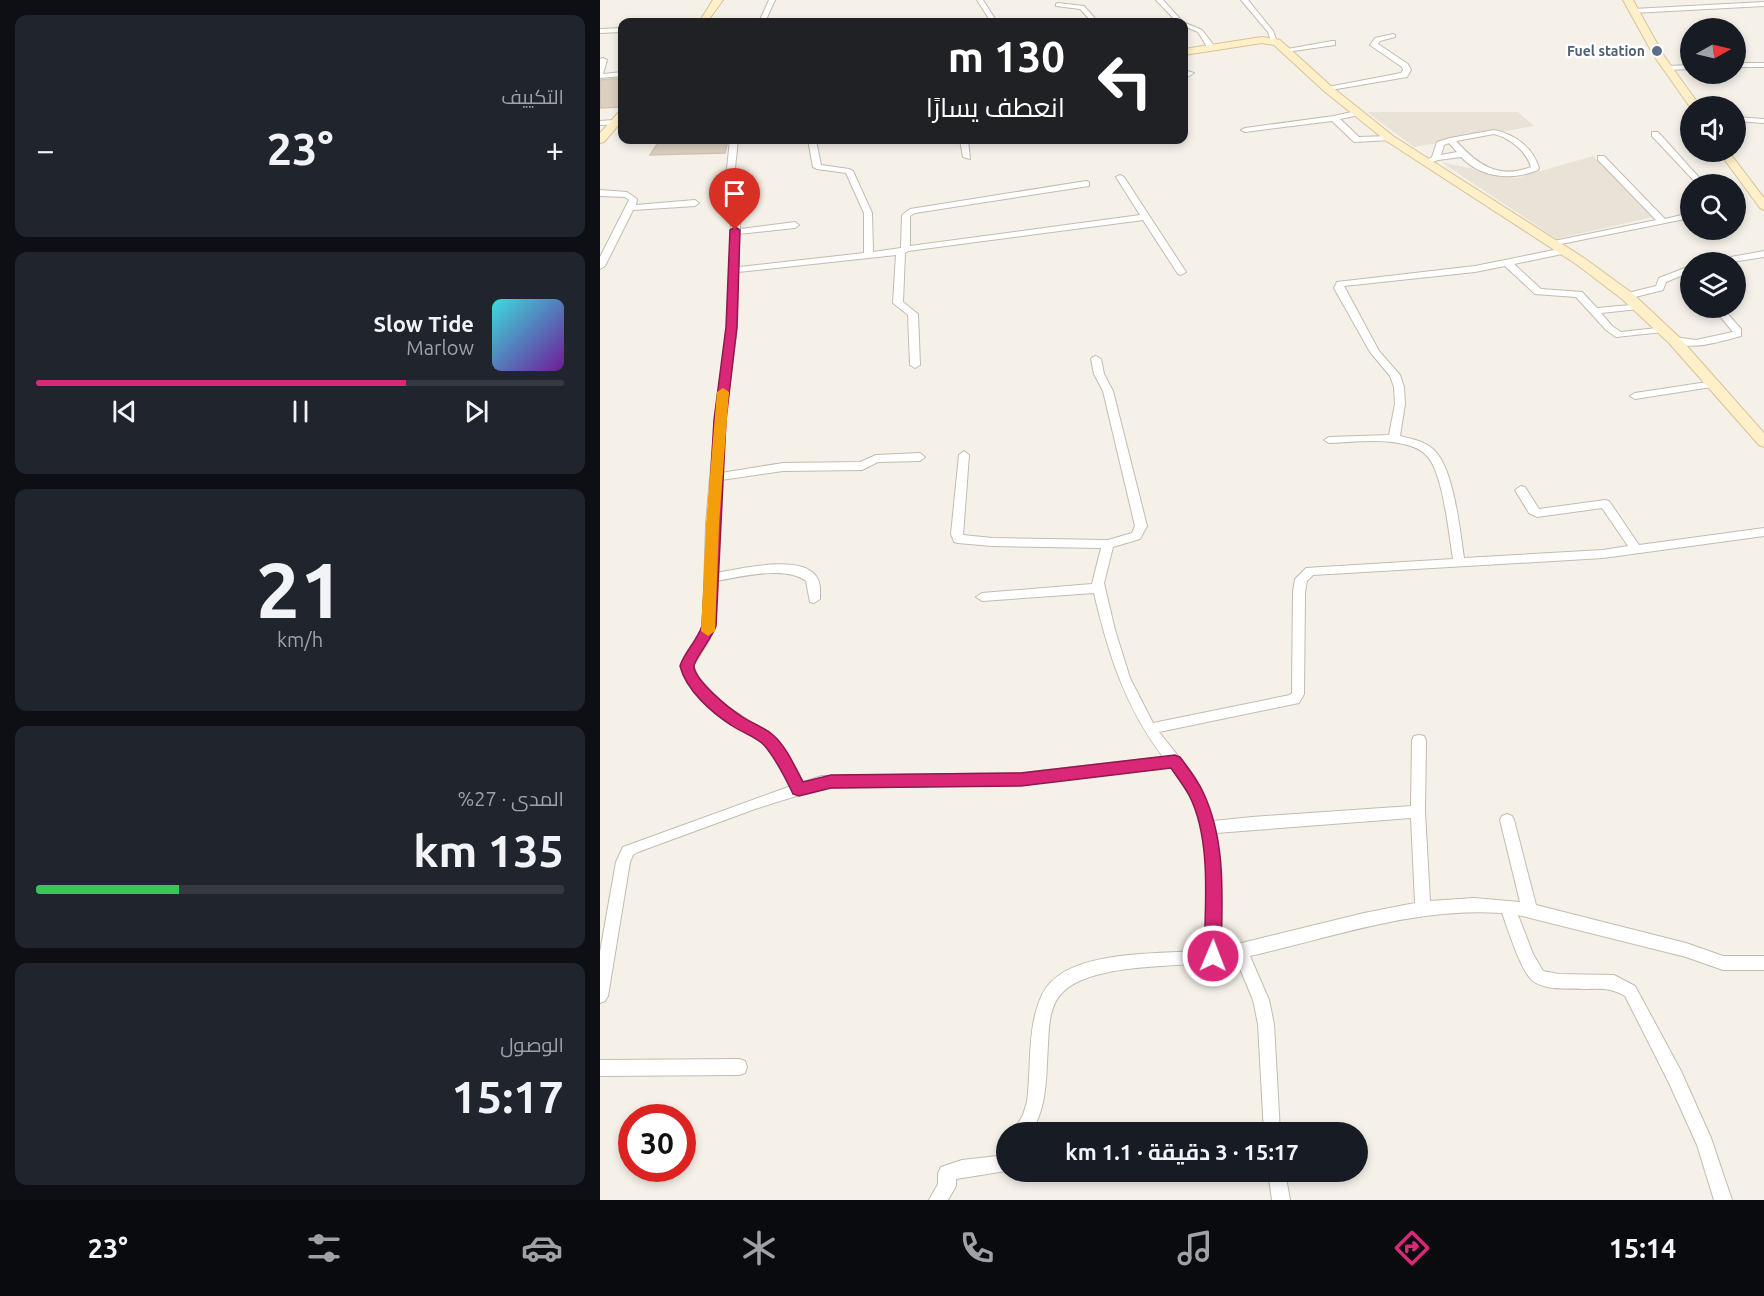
<!DOCTYPE html>
<html lang="ar">
<meta charset="utf-8">
<style>
:root{--surface:#171b24;--page:#20242c;--text:#f1f3f6;--muted:#9ea1a6;--line:#363941;--accent:#db2777}
body{margin:0;font-family:Ubuntu,Cairo,sans-serif;background:var(--page);color:var(--text);direction:rtl;height:100vh;display:flex;flex-direction:column;font-size:22px;white-space:nowrap}
*{box-sizing:border-box;margin:0}
p{font-size:20px;color:var(--muted)}
.icon{flex:none;width:33px;height:33px;fill:none;stroke:currentColor;stroke-width:2;stroke-linecap:round;stroke-linejoin:round}
.map{position:relative;flex:1;overflow:hidden;direction:ltr}
.side{display:flex;flex-direction:column;gap:15px;padding:15px;background:#0d0f14;width:600px}
.side>*{flex:none}
.banner{position:absolute;left:18px;top:18px;width:570px;height:126px;border-radius:12px;box-shadow:0 3px 9px #0003;direction:rtl;background:#202124;color:#fff;overflow:hidden}
.needle{width:39px;rotate:82deg}
.controls{position:absolute;left:1080px;top:18px;display:grid;gap:12px}
.controls a{display:grid;place-items:center;width:66px;height:66px;border-radius:50%;background:var(--surface);box-shadow:0 3px 9px #0003;font-size:30px}
.speed{position:absolute;left:18px;top:1104px;display:flex;gap:12px;font-size:30px;font-weight:700;text-align:center}
.speed>*{display:grid;place-content:center;width:78px;height:78px;border-radius:50%;background:var(--surface);box-shadow:0 3px 9px #0003;line-height:1}
.speed .limit{border:9px solid #d22;background:#fff;color:#111}
.pin{position:absolute;display:grid;place-items:center;width:51px;height:51px;color:#fff;margin:-62px -26px;border-radius:50% 50% 50% 0;rotate:-45deg;box-shadow:0 0 6px #0007}
.pin .icon{rotate:45deg}
.me{position:absolute;width:66px;margin:-33px;rotate:1deg;stroke-linejoin:round;filter:drop-shadow(0 0 4px #0008)}
.turn{display:flex;align-items:center;gap:21px;height:126px;padding:0 24px;font-size:27px}
.turn .icon{width:78px;height:78px;stroke-width:2.5}
.turn b{display:block;font-size:42px;line-height:51px}
.big{font-size:45px;font-weight:700;line-height:1.1}
.side .card{flex:1;display:flex;flex-direction:column;justify-content:center;gap:9px;min-width:0;padding:0 21px;border-radius:12px;background:var(--page)}
.side .dial{align-items:center;gap:0}
.dial b{font-size:78px;line-height:1}
.song{display:flex;align-items:center;gap:18px}
.cover{width:72px;height:72px;border-radius:9px;background:linear-gradient(135deg,hsl(180 70% 55%),hsl(280 70% 35%))}
.played{height:6px;border-radius:3px;background:linear-gradient(90deg,var(--accent) 70%,var(--line) 70%)}
.keys{display:flex;justify-content:space-around;direction:ltr}
.heat{display:flex;justify-content:space-between;align-items:center;font-size:33px;direction:ltr}
.charge{height:9px;border-radius:4px;background:linear-gradient(90deg,#34c759 27%,var(--line) 0)}
.trip{position:absolute;left:396px;top:1122px;width:372px;height:60px;border-radius:30px;background:var(--surface);box-shadow:0 3px 9px #0003;font-weight:700;line-height:60px;text-align:center;direction:rtl}
.tab-bar{display:flex;height:96px;justify-content:space-around;align-items:center;background:#090b0e;color:var(--muted)}
.tab-bar .icon{width:42px;height:42px}
.tab-bar .current{color:var(--accent)}
.tab-bar b{font-size:27px;color:var(--text)}
main{display:flex;flex:1;min-height:0}
.map>svg:first-child{display:block}
.residential{fill:#e9e3d7}
.building{fill:#dacfc1;stroke:#d2c4b1;stroke-width:1.5}
.lines{fill:none;stroke-linecap:round;stroke-linejoin:round}
.street-casing{stroke:#c4bbae;stroke-width:2}
.secondary-casing{stroke:#d6c398;stroke-width:2}
.street{fill:#fff;fill-rule:evenodd}
.secondary{fill:#fff0c9;fill-rule:evenodd}
.route{fill:#db2777;stroke:#8e194d;stroke-width:1.5}
.slow{fill:#f59e0b}
.service-dot{fill:#5c6f8a;stroke:#fff;stroke-width:2}
.labels{text-anchor:middle;dominant-baseline:central;stroke-width:5;stroke-linejoin:round;paint-order:stroke}
.far-service-label{font-size:14px;font-weight:bold;fill:#4e5e75;stroke:#fff;text-anchor:end}
</style>
<main>
<div class="map">
<svg width="1164" height="1200" viewBox="0 0 1164 1200">
<rect width="100%" height="100%" fill="#f5f1e9"/>
<path class="residential" d="M767,112H918L934,126L814,147Z
M993,156L1053,217L957,239L841,162L916,178Z"/>
<path class="building" d="M22,78V107L0,108V80Z
M60,140H128L125,153L50,155Z"/>
<g class="lines">
<defs>
<path id="street" d="M169,0H175L165,22H159Z
M377,0H383L397,22H391Z
M556,0H563L583,22L602,30L616,48L615,50H609L598,32L584,26V22H577Z
M641,0H648L673,31L677,42H671L668,32Z
M1164,2V6L1033,13L1030,11L1033,9Z
M458,3L484,6L498,22H492L480,9L456,6V4Z
M22,28V32L0,33V29Z
M793,34L795,35V37L780,41L778,44L808,64L811,70L807,77L725,91L724,89L728,87L801,73L803,70L802,67L770,45L775,38Z
M732,41H735V45L686,52L682,50Z
M3,58L7,60L3,74L22,72V76L0,78V59Z
M1136,63H1164V67H1136Z
M1090,65V69L1068,70L1064,68L1068,66Z
M587,71L594,73L584,79V74Z
M756,111L760,113L759,115L740,119L759,137L789,136L793,138L792,140L754,142L732,121L645,132L641,130L645,128L734,116Z
M1136,117L1164,119V123L1136,121Z
M15,120H18V124L0,125V121Z
M894,130C914,134 933,147 939,168L938,170C912,181 881,178 861,157L838,160L827,164L823,162L832,157L837,142L850,138ZM894,134C910,138 926,151 931,167C898,180 877,164 856,141ZM849,143L857,152L841,155L844,145Z
M1052,132H1058L1105,184H1097L1052,136Z
M130,140H138L135,168L139,182L140,229L195,222L199,225L195,228L139,234V267L264,253V213L246,173L217,169L213,167L208,140H216L221,165L249,169L253,171L272,213L273,252L301,248L302,215L310,209L486,181L489,182V186L315,213L310,216V246L540,215L516,177L520,175L524,177L586,272L581,275L578,274L543,220L308,251L305,253L303,302L318,314L320,365L315,368L310,365L308,315L293,303L296,255L138,272L137,327L125,420L121,473L183,463L260,462L276,455L320,453L325,457L320,461L278,462L262,470L183,471L121,480L116,573C139,569 200,554 216,576C221,583 220,591 220,599L214,603L210,602L206,581C186,565 140,577 116,581L115,626L109,640L93,666L99,678L119,701L174,737L191,760L203,782L222,776L421,773L563,757C525,707 508,653 494,593L382,601L376,597L382,593L492,584L501,548L392,546L358,543L354,542L351,534L359,455L364,451L369,455L363,535L392,538L508,540L532,533L535,526L503,391L494,374L491,359L493,357L496,356L501,359L504,374L513,391L547,526L540,539L513,547L504,583L515,630L530,678L553,723L690,695L692,693L693,592L695,579L706,568L853,559C849,535 843,472 827,456C822,450 815,447 807,445C783,438 754,442 729,443L724,440L729,437L789,435L795,404L794,387L790,376L770,352L734,288L737,282L875,266L964,248L967,249V253L914,264L941,289L982,292L997,308L1042,304V308L1039,309L1001,313L1012,326L1021,332L1066,327V331L1063,332L1016,337L1006,330L976,297L935,294L905,266L875,272L744,286L779,351L800,375L804,387L805,404L800,436C812,439 825,441 834,450C854,469 860,531 864,558L1003,550L1028,546L1002,508L937,517L929,513L915,490L921,486L925,487L939,509L1005,500L1009,501L1039,545L1164,528V536L1003,558L713,575L707,581L705,592L704,694L699,703L559,732L594,776L613,821L652,817L811,806L812,740L814,736L819,735L824,736L826,740L825,812L830,901L874,898L920,902L900,820L902,816L907,814L912,816L914,820L936,905L1086,943L1123,956H1164V970H1123L1086,957L918,915L933,954L943,971L959,974L1014,975L1035,986L1081,1071L1111,1138L1132,1200H1114L1097,1145L1069,1083L1025,996C1009,987 1001,989 984,989C969,988 946,991 933,981C921,972 908,929 902,913C814,907 734,937 650,956L669,1000L674,1024L680,1132H664L658,1024L653,1000L636,959C590,969 496,960 463,992C449,1005 449,1027 448,1044C446,1073 448,1107 431,1132H413L423,1115L427,1102C431,1073 428,1043 435,1015C438,1003 442,991 451,982C484,949 562,955 606,950C606,913 610,865 602,829C598,808 584,783 571,767L421,785L222,788L155,809L38,852L33,855L30,862L8,996L5,1001L0,1003V952L16,862L23,847L191,786C184,770 174,752 160,741C151,734 141,730 132,724C109,710 90,691 81,666L103,626L106,524L115,420L127,327L132,206L131,182L127,168ZM811,818L815,903L764,913L621,948V886L616,833Z
M360,140H368L370,159L363,157Z
M998,156H1004L1065,219L1090,213V218L951,246V242L954,241L1056,220L998,160Z
M0,190L27,192L37,199L36,205L95,200L99,203L95,206L33,210L5,266L0,269V257L29,200L25,197L0,196Z
M1164,251V257L1132,262H1115L1120,259Z
M1090,266V272L1066,282L1063,290L1027,299L1022,296L1024,294L1056,286L1059,278Z
M1124,312L1127,313L1141,329V336C1121,341 1088,353 1069,340L1074,337L1096,340L1133,332L1119,315Z
M1114,381L1119,384L1118,386L1035,399L1030,396L1035,393Z
M139,1059L145,1061L147,1067L145,1073L139,1075L0,1076V1060Z
M406,1155V1171L356,1179V1186L348,1200H329L338,1184V1173L341,1167L362,1160Z
M668,1172H685L690,1200H672Z"/>
<path id="secondary" d="M113,0H123L107,22H99Z
M1023,0H1033L1064,56L1100,106L1090,107L1054,56Z
M662,37L680,40L732,87L793,136L984,258L1032,293L1079,337L1164,433V447L1159,445L1069,343L1022,299L976,264L785,140L724,91L674,45L662,43L584,55V49Z
M22,112V121L4,142L0,143V133L18,113Z
M1119,152H1129L1164,198V210L1160,208Z"/>
</defs>
<use href="#street" class="street-casing"/>
<use href="#secondary" class="secondary-casing"/>
<use href="#street" class="street"/>
<use href="#secondary" class="secondary"/>
</g>
<path class="route" d="M135,227L140,230L137,327L126,420L116,626C112,638 94,660 94,666C94,680 130,709 141,716C151,723 164,727 173,735C186,746 195,767 203,782L231,775L421,773L575,755L580,757C588,768 597,779 603,792C627,842 622,901 621,956L619,962L613,964L607,962L604,956C605,906 612,840 589,795C584,786 577,777 571,768L421,786L231,788L199,796L193,794C185,777 176,759 164,745C156,737 141,732 131,725C111,712 86,690 80,666C85,651 97,641 102,626L114,420L126,327L130,230Z"/>
<path class="slow" d="M123,388L129,392L119,524L115,631L108,636L101,631L106,524L117,392Z"/>
<circle class="service-dot" cx="1057" cy="51" r="6"/>
<g class="labels">
<g class="far-service-label">
<text x="1045" y="51">Fuel station</text>
</g>
</g>
</svg>
<div class="controls">
<a><svg class="needle" viewBox="-14 -14 28 28"><path d="M0-13l5 13h-10z" fill="#e53935"/><path d="M0 13l5-13h-10z" fill="#9ea1a6"/></svg></a>
<a><svg class="icon" aria-label="sound" viewBox="0 0 24 24"><path d="M4 9h4l5-4v14l-5-4H4zM17 9q2 3 0 6"/></svg></a>
<a><svg class="icon" aria-label="search" viewBox="0 0 24 24"><circle cx="10" cy="10" r="6"/><path d="M15 15l6 6"/></svg></a>
<a><svg class="icon" aria-label="layers" viewBox="0 0 24 24"><path d="M12 4l9 5-9 5-9-5zM3 14l9 5 9-5"/></svg></a>
</div>
<div class="speed"><div class="limit">30</div></div>
<div class="pin" style="left:135px;top:230px;background:#d93025"><svg class="icon" aria-label="arrive" viewBox="0 0 24 24"><path d="M6 21V4h12l-3 4 3 4H6"/></svg></div>
<svg class="me" style="left:613px;top:956px" viewBox="-20 -20 40 40"><circle r="17" fill="#db2777" stroke="#fff" stroke-width="3"/><path d="M0-11L8 9 0 5-8 9z" fill="#fff"/></svg>
<div class="trip">15:17 · 3 دقيقة · 1.1 km</div>
<div class="banner">
<div class="turn"><svg class="icon" aria-label="left" viewBox="0 0 24 24"><path d="M17 20v-9H6M10 6l-5 5 5 5"/></svg><div><b>130 m</b>انعطف يسارًا</div></div>
</div>
</div>
<section class="side">
<div class="card"><p>التكييف</p>
<div class="heat"><a>−</a><b class="big">23°</b><a>+</a></div>
</div>
<div class="card">
<div class="song"><i class="cover"></i><div><b>Slow Tide</b><p>Marlow</p></div></div>
<div class="played"></div>
<div class="keys"><svg class="icon" aria-label="previous" viewBox="0 0 24 24"><path d="M18 5L8 12l10 7zM5 5v14"/></svg><svg class="icon" aria-label="pause" viewBox="0 0 24 24"><path d="M8 5v14M16 5v14"/></svg><svg class="icon" aria-label="next" viewBox="0 0 24 24"><path d="M6 5l10 7-10 7zM19 5v14"/></svg></div>
</div>
<div class="card dial"><b>21</b><p>km/h</p></div>
<div class="card"><p>المدى · 27%</p><b class="big">135 km</b><div class="charge"></div></div>
<div class="card"><p>الوصول</p><b class="big">15:17</b></div>
</section>
</main>
<nav class="tab-bar">
<b>15:14</b>
<svg class="icon current" aria-label="directions" viewBox="0 0 24 24"><path d="M12 3l9 9-9 9-9-9zM9 14v-3h6M13 9l2 2-2 2"/></svg>
<svg class="icon" aria-label="music" viewBox="0 0 24 24"><path d="M9 18V5l10-2v13"/><circle cx="6" cy="18" r="3"/><circle cx="16" cy="16" r="3"/></svg>
<svg class="icon" aria-label="phone" viewBox="0 0 24 24"><path d="M5 4h4l2 5-3 2q2 4 5 5l2-3 5 2v4C11 20 4 13 5 4z"/></svg>
<svg class="icon" aria-label="climate" viewBox="0 0 24 24"><path d="M12 3v18M4 7l16 10M4 17L20 7"/></svg>
<svg class="icon" aria-label="car" viewBox="0 0 24 24"><path d="M5 17H2v-5l4-1 3-4h7l3 4 3 1v5h-3M9 17h6M6 11h13"/><circle cx="7" cy="17" r="2"/><circle cx="17" cy="17" r="2"/></svg>
<svg class="icon" aria-label="filters" viewBox="0 0 24 24"><path d="M4 7h16M4 17h16"/><circle cx="9" cy="7" r="2"/><circle cx="15" cy="17" r="2"/></svg>
<b>23°</b>
</nav>
